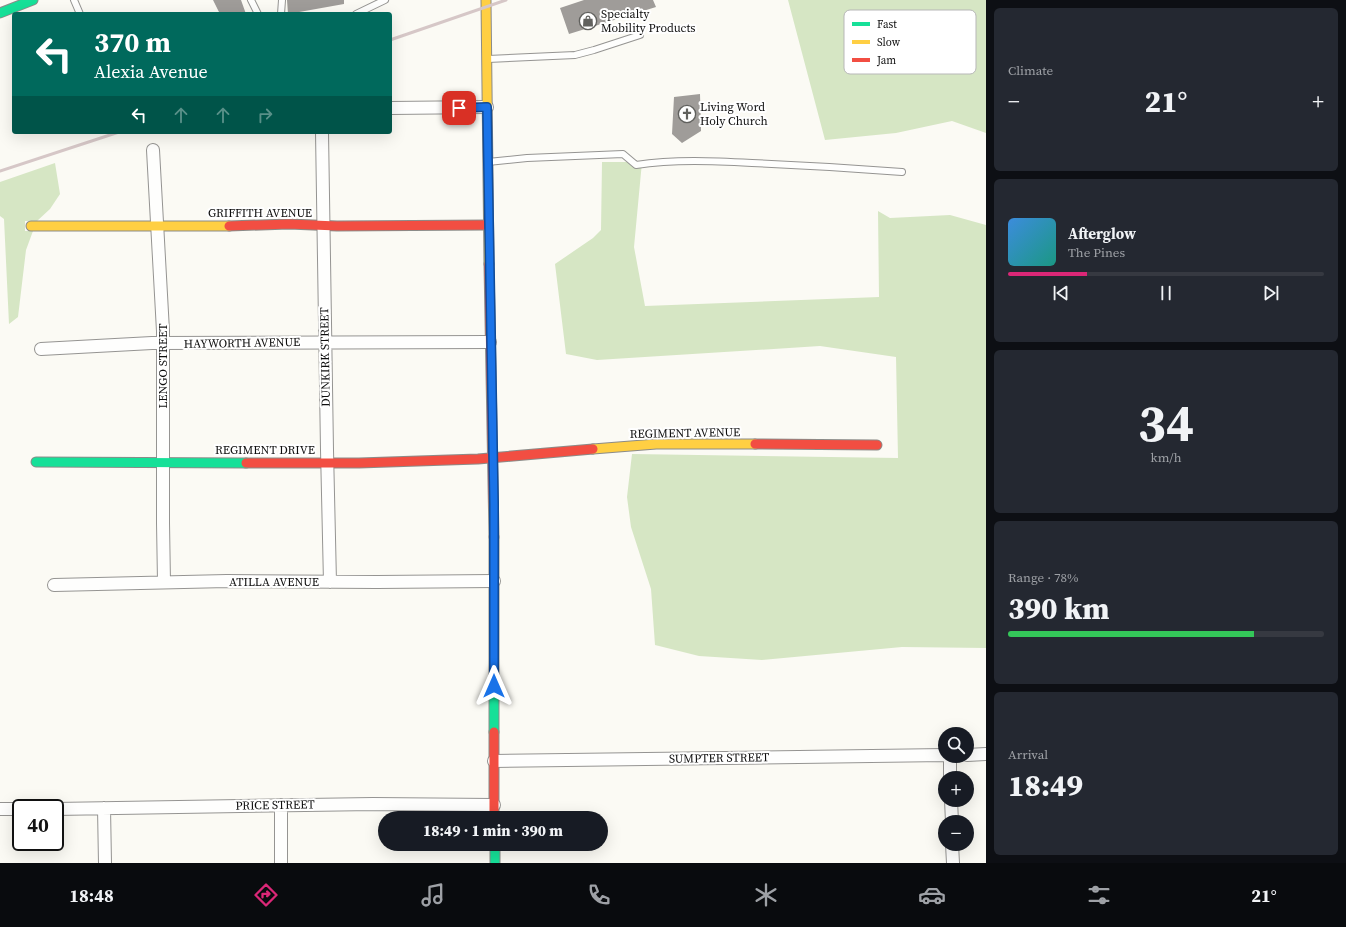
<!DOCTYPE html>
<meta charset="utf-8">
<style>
:root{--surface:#171b24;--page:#242831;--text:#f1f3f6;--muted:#9ea1a6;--line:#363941;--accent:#db2777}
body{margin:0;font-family:"Source Serif 4",serif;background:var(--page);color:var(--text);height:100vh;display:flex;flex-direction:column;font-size:15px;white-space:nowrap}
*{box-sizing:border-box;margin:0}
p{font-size:13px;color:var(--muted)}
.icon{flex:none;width:22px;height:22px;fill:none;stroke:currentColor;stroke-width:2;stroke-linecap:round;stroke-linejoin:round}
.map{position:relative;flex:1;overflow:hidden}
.panel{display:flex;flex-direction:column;gap:8px;padding:8px;background:#0d0f14;width:360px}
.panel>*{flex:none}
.hud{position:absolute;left:12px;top:12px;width:380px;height:122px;border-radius:4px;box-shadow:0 4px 16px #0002;background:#00695c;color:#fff;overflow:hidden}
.tools{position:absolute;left:938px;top:727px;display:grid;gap:8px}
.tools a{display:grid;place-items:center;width:36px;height:36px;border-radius:50%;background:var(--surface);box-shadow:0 4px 16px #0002;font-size:20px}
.speed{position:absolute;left:12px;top:799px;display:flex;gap:8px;font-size:20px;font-weight:700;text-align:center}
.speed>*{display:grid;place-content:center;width:52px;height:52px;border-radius:50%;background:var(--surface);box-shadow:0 4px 16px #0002;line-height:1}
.speed .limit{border:2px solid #111;border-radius:6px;background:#fff;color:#111}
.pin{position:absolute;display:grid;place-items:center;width:34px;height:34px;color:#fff;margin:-17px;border-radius:8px;box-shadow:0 2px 6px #0006}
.me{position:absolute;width:44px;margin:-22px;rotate:0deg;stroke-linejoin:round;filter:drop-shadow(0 0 3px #0008)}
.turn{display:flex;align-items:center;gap:14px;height:84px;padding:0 16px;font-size:18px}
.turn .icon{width:52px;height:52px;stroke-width:2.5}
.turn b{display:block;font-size:28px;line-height:34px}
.lanes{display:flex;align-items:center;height:38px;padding:0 16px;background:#0003;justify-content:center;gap:20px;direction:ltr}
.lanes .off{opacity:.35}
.big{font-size:30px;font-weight:800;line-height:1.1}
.panel .tile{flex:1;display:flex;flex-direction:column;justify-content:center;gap:6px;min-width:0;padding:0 14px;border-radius:6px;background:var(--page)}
.panel .dial{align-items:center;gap:0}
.dial b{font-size:52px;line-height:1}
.song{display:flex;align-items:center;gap:12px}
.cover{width:48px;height:48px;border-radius:6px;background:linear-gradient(135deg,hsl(210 70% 55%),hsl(170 70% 35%))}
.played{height:4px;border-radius:2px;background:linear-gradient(90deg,var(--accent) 25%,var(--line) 25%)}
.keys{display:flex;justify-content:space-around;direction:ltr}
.heat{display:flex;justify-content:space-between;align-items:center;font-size:22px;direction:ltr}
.charge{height:6px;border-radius:3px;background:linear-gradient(90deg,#34c759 78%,var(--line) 0)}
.trip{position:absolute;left:378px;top:811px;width:230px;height:40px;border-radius:20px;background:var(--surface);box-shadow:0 4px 16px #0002;font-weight:800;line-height:40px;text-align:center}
.tabs{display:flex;height:64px;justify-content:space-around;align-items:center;background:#090b0e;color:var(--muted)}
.tabs .icon{width:28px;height:28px}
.tabs .on{color:var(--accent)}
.tabs b{font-size:18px;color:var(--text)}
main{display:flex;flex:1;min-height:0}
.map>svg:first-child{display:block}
.forest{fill:#d6e6c4}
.building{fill:#9f9c99}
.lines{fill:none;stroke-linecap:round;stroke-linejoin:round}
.lane-casing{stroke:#959492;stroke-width:8}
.street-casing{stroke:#959492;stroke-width:14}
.fast-casing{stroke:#8b8b88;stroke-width:11}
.slow-casing{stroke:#8b8b88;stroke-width:11}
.jam-casing{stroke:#8b8b88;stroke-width:11}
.lane{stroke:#fefefd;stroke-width:6}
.street{stroke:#fefefd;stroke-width:12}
.fast{stroke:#16e098;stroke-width:9}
.slow{stroke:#ffcf43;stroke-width:9}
.jam{stroke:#f24e42;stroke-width:9}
.rail{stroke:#d6c7c7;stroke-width:3}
.route-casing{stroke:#114b97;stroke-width:10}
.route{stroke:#1a73e8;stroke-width:7}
.labels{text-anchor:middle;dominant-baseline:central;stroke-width:4;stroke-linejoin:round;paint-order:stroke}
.poi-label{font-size:12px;fill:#0e0e0e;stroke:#fff;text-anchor:start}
.street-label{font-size:12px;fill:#0e0e0e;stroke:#fff}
.key{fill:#fff;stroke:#b7b7b7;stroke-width:1}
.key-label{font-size:11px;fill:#0e0e0e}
</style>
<main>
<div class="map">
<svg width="986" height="863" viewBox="0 0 986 863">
<rect width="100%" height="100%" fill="#fbfaf4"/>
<path class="forest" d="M788,0H986V133L952,121L896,133L825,140Z
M602,162H642L634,247L645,306L879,297L878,211L890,218L950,215L986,225V648L902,647L762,660L699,656L655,645L651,589L631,527L627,497L632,454L898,458L896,357L820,346L597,360L566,354L555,264L593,238L601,230Z
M55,163L60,194L50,209L37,221H25V231H33L26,250L18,317L9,324L4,219L0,216V182Z"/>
<path class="building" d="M213,0H241L246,14H220Z
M287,0H344V4L288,14Z
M584,0H653L656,7L569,34L560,8Z
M700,94L701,131L682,143L672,134L674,97Z"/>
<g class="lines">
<defs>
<path id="lane" d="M74,0L80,14
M251,0L258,14
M281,14L282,0
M356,14L385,0
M488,59L575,55L594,50L640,35
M488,162L527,158L623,154L636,165C674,159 715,161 752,163C802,165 852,168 902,172"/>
<path id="street" d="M390,108L487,107
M322,132L327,450L330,582
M153,150L163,331V523L164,582
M41,349L152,343L490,342
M54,585L227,581L377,582L494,581
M967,755L986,754
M950,756V778
M494,761L945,755
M951,800L952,822
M281,805V863
M104,808L105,863
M0,809H21
M55,809L373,804L494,805
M952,844L953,863"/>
<path id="fast" d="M0,13L33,0
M36,462L246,463
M494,537V732
M495,844V863"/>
<path id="slow" d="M486,0L489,264
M31,226H229
M593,449L656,444H755"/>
<path id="jam" d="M229,226L289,224L337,226L488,225
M489,264L494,537
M755,444L877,445
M246,463H359L478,459L593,449
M494,732V818"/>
</defs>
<use href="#lane" class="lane-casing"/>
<use href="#street" class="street-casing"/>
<use href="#fast" class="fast-casing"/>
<use href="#slow" class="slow-casing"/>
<use href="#jam" class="jam-casing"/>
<use href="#lane" class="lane"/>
<use href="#street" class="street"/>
<use href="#fast" class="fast"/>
<use href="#slow" class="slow"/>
<use href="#jam" class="jam"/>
<path class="rail" d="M390,40L506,0
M0,171L119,132"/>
</g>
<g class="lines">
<defs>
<path id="route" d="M459,108L487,107L494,504V686"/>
</defs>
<use href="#route" class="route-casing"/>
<use href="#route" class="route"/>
</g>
<defs>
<symbol id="shop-ring" viewBox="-11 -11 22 22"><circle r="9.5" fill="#fff" stroke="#61615e" stroke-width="1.5"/><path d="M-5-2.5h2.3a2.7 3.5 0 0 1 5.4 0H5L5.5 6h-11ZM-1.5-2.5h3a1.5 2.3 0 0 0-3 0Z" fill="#61615e"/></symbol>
<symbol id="church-ring" viewBox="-11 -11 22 22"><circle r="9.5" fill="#fff" stroke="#61615e" stroke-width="1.5"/><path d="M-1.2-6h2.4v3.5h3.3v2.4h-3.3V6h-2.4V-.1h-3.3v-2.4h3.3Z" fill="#61615e"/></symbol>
</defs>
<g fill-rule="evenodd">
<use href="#shop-ring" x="578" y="11" width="20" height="20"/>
<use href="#church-ring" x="677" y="104" width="20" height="20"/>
</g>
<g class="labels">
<g class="poi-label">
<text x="601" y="14">Specialty<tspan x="601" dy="14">Mobility Products</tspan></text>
<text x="700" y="107">Living Word<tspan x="700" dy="14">Holy Church</tspan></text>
</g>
<g class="street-label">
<text x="260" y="213">GRIFFITH AVENUE</text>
<text transform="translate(242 343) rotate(-1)">HAYWORTH AVENUE</text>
<text transform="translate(325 357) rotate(-91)">DUNKIRK STREET</text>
<text transform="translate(163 366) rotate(-90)">LENGO STREET</text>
<text transform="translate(685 433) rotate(-1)">REGIMENT AVENUE</text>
<text x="265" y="450">REGIMENT DRIVE</text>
<text x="274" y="582">ATILLA AVENUE</text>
<text transform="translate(719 758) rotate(-1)">SUMPTER STREET</text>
<text transform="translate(275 805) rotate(-1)">PRICE STREET</text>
</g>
</g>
<rect x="844" y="10" width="132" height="64" rx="6" class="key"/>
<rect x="852" y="22" width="18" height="4" fill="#16e098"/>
<rect x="852" y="40" width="18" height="4" fill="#ffcf43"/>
<rect x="852" y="58" width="18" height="4" fill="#f24e42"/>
<g class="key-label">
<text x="877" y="28">Fast</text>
<text x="877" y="46">Slow</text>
<text x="877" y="64">Jam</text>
</g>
</svg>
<div class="tools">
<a><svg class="icon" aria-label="search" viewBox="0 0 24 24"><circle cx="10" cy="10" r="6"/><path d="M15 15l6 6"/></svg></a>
<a>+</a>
<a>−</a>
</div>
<div class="speed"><div class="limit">40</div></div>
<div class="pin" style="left:459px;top:108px;background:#d93025"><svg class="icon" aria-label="arrive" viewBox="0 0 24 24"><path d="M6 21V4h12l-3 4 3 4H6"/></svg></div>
<svg class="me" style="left:494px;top:686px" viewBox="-20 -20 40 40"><path d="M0-17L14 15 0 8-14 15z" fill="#1a73e8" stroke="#fff" stroke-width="4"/></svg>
<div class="trip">18:49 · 1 min · 390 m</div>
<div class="hud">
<div class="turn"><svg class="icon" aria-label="left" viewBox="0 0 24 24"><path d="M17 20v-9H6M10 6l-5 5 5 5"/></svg><div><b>370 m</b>Alexia Avenue</div></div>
<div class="lanes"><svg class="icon" aria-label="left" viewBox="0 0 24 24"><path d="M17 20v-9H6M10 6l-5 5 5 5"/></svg><svg class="icon off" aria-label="ahead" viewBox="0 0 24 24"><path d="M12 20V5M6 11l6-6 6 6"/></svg><svg class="icon off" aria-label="ahead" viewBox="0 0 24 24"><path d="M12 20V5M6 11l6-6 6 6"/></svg><svg class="icon off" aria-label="right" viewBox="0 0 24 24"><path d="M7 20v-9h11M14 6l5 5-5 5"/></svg></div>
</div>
</div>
<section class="panel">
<div class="tile"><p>Climate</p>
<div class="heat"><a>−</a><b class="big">21°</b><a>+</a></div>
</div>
<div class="tile">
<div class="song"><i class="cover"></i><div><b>Afterglow</b><p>The Pines</p></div></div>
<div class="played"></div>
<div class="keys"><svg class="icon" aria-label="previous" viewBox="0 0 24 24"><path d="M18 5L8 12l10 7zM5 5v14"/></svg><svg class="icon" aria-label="pause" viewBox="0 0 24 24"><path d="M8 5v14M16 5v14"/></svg><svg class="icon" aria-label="next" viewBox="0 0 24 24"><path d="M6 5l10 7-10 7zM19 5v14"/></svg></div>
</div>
<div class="tile dial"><b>34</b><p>km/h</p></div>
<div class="tile"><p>Range · 78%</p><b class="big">390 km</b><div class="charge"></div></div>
<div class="tile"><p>Arrival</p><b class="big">18:49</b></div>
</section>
</main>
<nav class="tabs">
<b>18:48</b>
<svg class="icon on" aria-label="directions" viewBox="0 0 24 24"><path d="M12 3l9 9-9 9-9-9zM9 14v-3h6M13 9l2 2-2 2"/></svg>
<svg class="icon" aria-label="music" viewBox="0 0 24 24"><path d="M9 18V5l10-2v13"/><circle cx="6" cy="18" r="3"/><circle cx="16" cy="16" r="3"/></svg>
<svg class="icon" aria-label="phone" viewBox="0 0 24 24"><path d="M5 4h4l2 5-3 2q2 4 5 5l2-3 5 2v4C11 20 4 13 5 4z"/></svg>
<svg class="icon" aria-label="climate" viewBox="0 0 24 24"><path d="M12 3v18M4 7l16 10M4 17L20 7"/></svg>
<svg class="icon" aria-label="car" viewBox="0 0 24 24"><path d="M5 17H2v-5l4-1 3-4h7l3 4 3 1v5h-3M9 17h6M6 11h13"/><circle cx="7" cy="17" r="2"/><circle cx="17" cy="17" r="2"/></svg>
<svg class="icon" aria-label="filters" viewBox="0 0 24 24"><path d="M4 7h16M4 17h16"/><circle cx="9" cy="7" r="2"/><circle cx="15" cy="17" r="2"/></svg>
<b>21°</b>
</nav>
